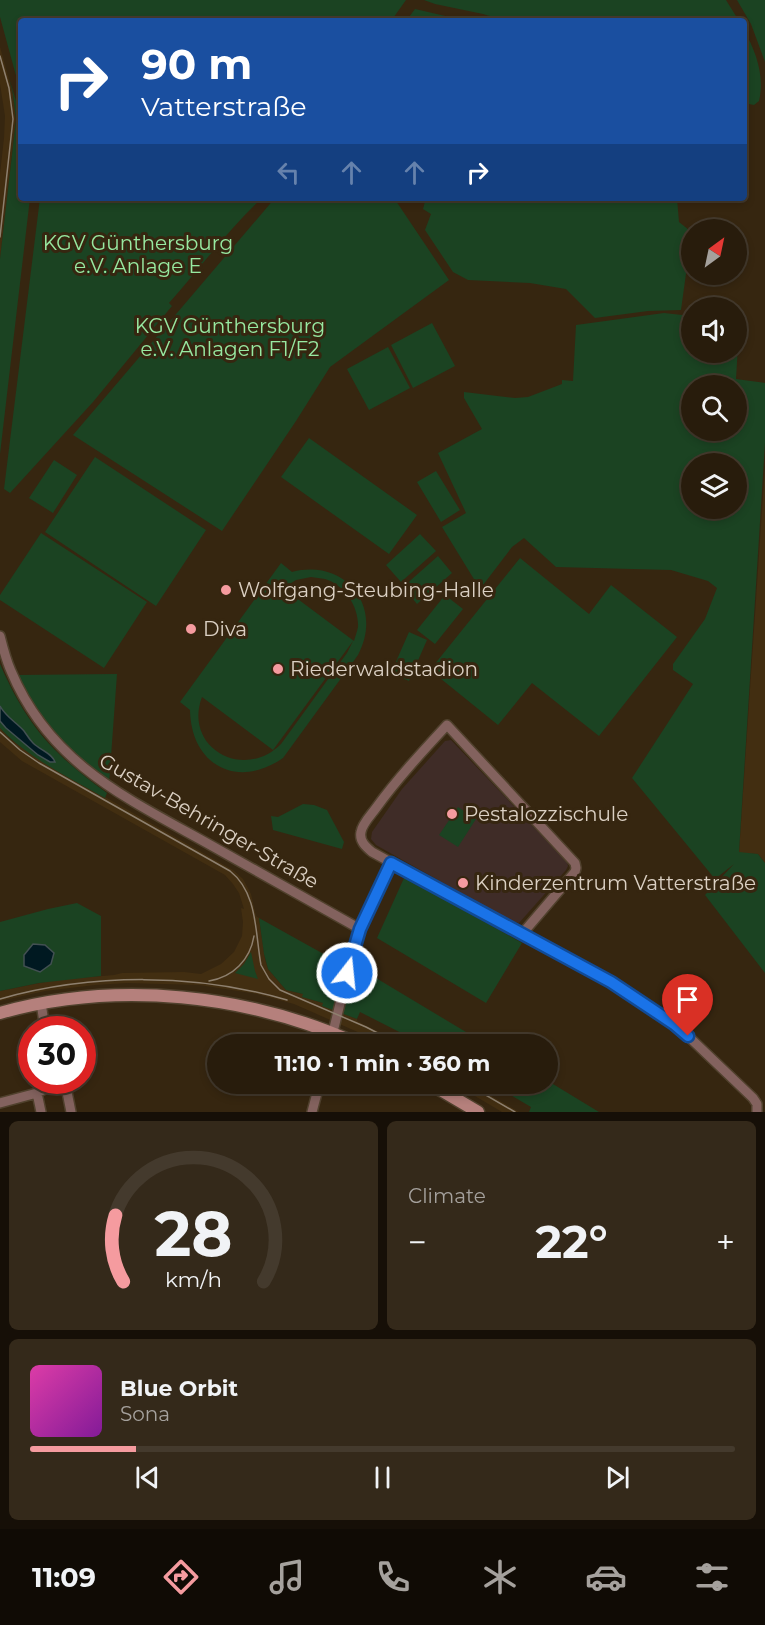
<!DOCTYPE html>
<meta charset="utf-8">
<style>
:root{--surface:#281c0c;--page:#34291a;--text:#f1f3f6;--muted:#a5a19d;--line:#443a2d;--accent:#f59b9f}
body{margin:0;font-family:Montserrat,sans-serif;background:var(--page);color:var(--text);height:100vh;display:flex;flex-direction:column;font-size:22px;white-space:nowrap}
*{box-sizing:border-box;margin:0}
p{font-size:20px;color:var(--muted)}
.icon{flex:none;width:33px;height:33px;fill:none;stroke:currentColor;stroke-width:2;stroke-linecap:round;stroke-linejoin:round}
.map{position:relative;height:1112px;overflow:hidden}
.drawer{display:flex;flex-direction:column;gap:9px;padding:9px;background:#160f07;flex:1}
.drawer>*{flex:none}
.banner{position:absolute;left:18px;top:18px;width:729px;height:183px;border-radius:6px;box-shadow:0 3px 9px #0003,0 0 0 2px var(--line);background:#1a4fa0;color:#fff;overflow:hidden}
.needle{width:39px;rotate:33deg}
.buttons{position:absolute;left:681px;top:219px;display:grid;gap:12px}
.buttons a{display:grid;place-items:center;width:66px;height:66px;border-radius:50%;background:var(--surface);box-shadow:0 3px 9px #0003,0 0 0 2px var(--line);font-size:30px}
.speed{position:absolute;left:18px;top:1016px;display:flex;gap:12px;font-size:30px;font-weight:700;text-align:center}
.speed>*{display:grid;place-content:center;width:78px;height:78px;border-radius:50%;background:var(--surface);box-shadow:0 3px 9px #0003,0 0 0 2px var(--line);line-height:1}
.speed .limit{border:9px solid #d22;background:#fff;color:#111}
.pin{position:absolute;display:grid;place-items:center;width:51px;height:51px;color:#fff;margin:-62px -26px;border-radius:50% 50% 50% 0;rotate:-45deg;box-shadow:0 0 6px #0007}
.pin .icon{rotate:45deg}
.me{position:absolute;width:66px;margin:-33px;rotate:16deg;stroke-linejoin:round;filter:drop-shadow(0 0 4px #0008)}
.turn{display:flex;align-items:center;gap:21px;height:126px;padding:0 24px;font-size:27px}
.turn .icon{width:78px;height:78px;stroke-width:2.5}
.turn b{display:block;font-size:42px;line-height:51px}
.lanes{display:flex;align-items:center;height:57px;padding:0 24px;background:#0003;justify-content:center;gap:30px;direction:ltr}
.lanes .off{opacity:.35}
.big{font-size:45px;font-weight:700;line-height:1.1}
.drawer .tile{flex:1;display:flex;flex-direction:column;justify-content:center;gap:9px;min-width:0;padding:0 21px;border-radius:9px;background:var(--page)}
.drawer .dial{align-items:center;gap:0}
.dial svg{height:156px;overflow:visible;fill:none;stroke:var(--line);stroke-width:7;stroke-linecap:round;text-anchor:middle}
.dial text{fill:var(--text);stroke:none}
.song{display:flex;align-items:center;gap:18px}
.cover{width:72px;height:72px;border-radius:9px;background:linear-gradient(135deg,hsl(320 70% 55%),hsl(290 70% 35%))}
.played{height:6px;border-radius:3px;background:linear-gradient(90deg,var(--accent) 15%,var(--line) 15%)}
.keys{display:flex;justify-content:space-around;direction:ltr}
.heat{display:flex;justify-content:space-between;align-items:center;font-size:33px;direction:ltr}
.drawer .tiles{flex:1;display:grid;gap:9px;grid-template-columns:1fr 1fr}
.tile:last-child{grid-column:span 2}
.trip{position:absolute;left:207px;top:1034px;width:351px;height:60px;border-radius:30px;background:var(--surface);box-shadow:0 3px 9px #0003,0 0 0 2px var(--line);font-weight:700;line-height:60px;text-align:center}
.tab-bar{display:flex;height:96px;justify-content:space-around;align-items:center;background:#100b05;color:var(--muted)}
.tab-bar .icon{width:42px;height:42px}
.tab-bar .current{color:var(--accent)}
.tab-bar b{font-size:27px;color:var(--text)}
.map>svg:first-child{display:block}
.built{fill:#422e11}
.education{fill:#3f2c27}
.green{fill:#1b4322;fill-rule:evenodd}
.water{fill:#001921;stroke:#425052;stroke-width:1.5}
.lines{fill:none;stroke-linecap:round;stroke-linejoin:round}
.street-casing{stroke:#50412d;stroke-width:12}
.secondary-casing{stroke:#50412d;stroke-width:15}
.street{stroke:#83625e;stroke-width:9}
.secondary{stroke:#b5807c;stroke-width:12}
.tram{stroke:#8e806f;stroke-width:1.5}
.route-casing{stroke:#114b97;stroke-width:15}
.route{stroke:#1a73e8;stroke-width:10}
.poi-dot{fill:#f59b9f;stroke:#362610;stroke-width:2}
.labels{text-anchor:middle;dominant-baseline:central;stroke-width:6;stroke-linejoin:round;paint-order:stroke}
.park-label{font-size:20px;fill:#97e9a1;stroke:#362610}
.poi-label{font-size:20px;fill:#dbd0c3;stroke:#362610;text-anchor:start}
.street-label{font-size:20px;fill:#dbd0c3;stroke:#362610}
</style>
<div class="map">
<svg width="765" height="1112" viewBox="0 0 765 1112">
<rect width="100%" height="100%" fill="#362610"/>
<path class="built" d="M0,47L13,94L16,120L0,259V174L4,138L5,116L0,84Z
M765,466V863L758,854L739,853Z
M0,728L10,739L35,757L233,870L243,879L251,894L256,916L259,918L265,959L268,969L286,990L303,994V997L323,1003L327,1007L357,1019V1021L403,1044H385L294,1004L257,994L199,985L127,983L95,985L45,991L0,1001V991L55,980L114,975L122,973L184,972L201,974L221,964L234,952L242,936L243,922L241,908L244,909L239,893L233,884L225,875L22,761L0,742Z
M453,1083H469L519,1112H502Z"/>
<path class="education" d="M451,740L567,862L568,866L566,870L519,923L511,921L376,845L371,839L372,832L402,789L445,741Z"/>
<path class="green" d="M0,0H406L391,21H21V94L0,17Z
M424,0H726L739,21H506L483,14L435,4Z
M737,0H765V62L751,24Z
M415,9L467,21H406Z
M744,30C756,52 765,76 759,101L754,105L744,103Z
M9,78L21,117V198H30L0,454V259L16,120L13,94Z
M40,198H262C228,230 200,268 169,303L172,306L93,402L10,493L4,489Z
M275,198H394L449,280L330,367L296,421L222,531L73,435Z
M426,198H677L679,222L689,230V252L681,310L648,311L595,318L566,289L530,283L468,280L453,272L425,230L431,214L423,209Z
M737,311H740L736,379L765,383V443L739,852L758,854L765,863V973L705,895L734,864L715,879L632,778L693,684L673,670V664L705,619L717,588L708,581L671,570L556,567L524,538L512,547L480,589L442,527L466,513L438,453L482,429L464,398V392L515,398L528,397L562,384V380L573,381L576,325L664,313L691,316L692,352H736ZM692,386H736V430H692ZM692,464H736V508H692Z
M432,323L455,366L413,388L391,345Z
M388,347L410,388L369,410L347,369Z
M309,438L417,515L389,554L281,477Z
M95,457L206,530L156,606L45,532Z
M54,460L77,475L53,513L29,498Z
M436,471L460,510L441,522L417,482Z
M41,533L147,602L104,668L0,600V595Z
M420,534L436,551L401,582L386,565Z
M438,556L452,573L417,604L403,587Z
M520,558L589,614L611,585L677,637L599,736L532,683L498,725L430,670Z
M281,563L292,572C345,558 384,606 358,655L283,758C237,790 191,765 190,710L180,702ZM311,577C315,578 321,578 325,579C345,585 359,607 358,627C357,632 355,637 354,641L283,588L296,580ZM353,641L347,653L281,744C243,782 183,747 202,697L273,750Z
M445,595L463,609L435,644L417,630Z
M409,632L427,640L409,681L391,673Z
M0,664C27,726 53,754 107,793L105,798C69,777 29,759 0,728Z
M117,674L109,784L84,765L41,720L17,675Z
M303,804L314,805L327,810L344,842L342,849L273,830L271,816L278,817Z
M458,807L476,819L458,847L439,835Z
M404,878L412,881L522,943L486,1003L377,938Z
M77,903L101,916V976L39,983L0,991V922L48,909Z
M259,918L338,962L366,972L486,1044H423L360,1012L357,1019L322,1006L323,1003L302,997L303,994L286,990L268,969L264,954Z
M251,952L255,971L258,979L235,973L244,964Z
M548,1081L599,1112H529L531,1107L490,1083H548Z"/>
<path class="water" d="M0,706C6,717 16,722 24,731C27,735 29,739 33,743C40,750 52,753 55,762H50L38,755L6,728L0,721Z
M33,944L45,945L54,953L51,964L40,972L24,966V955Z"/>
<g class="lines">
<defs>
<path id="street" d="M0,636C3,648 6,660 11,671C49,762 124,797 205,842C257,871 308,900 360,929
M522,934L575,872L576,868L575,863L447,725C422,752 397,779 376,808C371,815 362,824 361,832C359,841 366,847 372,852L617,986L674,1024L688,1036L753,1098L757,1104V1112
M41,1003L45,1029
M330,1044L351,959L360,929L391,863
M55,1084L66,1087L71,1112
M37,1093L41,1112
M0,1103L37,1093L55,1084
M312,1112L317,1093"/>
<path id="secondary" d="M0,1013C117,980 248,994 358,1044
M429,1083L478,1112"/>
</defs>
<use href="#street" class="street-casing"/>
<use href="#secondary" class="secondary-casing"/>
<use href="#street" class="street"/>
<use href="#secondary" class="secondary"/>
<path class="tram" d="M0,56L9,88L13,119L0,237
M0,732L20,750L39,763L230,871C258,893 255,933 261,965L269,979L280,990L366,1027L399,1044
M209,981C233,977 250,960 254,936
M0,999C92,973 196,973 287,1000
M465,1083L515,1112"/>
</g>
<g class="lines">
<defs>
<path id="route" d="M347,973L360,929L391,863L611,982L674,1024L688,1036"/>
</defs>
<use href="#route" class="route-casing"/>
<use href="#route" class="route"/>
</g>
<g class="poi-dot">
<circle cx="226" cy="590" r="6"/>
<circle cx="191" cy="629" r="6"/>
<circle cx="278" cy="669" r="6"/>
<circle cx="452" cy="814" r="6"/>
<circle cx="463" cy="883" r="6"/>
</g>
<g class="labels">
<g class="park-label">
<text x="138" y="243">KGV Günthersburg<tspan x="138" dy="23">e.V. Anlage E</tspan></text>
<text x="230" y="326">KGV Günthersburg<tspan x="230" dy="23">e.V. Anlagen F1/F2</tspan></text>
</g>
<g class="poi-label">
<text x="238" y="590">Wolfgang-Steubing-Halle</text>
<text x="203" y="629">Diva</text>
<text x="290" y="669">Riederwaldstadion</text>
<text x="464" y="814">Pestalozzischule</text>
<text x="475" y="883">Kinderzentrum Vatterstraße</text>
</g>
<g class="street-label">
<text transform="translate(209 821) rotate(30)">Gustav-Behringer-Straße</text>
</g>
</g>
</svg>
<div class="buttons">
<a><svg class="needle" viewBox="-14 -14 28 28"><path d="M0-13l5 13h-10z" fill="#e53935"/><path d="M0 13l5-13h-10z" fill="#a5a19d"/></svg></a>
<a><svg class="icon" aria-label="sound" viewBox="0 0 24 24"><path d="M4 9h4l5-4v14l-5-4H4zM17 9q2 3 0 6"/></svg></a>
<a><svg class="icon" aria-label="search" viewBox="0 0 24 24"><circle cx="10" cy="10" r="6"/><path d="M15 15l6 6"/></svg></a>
<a><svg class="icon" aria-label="layers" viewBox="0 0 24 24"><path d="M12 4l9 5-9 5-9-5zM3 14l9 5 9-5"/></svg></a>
</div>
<div class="speed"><div class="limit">30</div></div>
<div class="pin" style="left:688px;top:1036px;background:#d93025"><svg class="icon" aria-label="arrive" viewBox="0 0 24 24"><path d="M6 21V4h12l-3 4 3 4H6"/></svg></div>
<svg class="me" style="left:347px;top:973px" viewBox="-20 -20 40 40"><circle r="17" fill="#1a73e8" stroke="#fff" stroke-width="3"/><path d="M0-11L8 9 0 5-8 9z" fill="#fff"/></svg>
<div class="trip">11:10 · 1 min · 360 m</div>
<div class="banner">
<div class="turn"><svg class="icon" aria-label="right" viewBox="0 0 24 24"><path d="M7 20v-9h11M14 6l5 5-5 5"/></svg><div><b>90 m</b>Vatterstraße</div></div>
<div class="lanes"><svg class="icon off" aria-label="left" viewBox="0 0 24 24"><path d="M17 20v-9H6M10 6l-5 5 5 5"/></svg><svg class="icon off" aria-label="ahead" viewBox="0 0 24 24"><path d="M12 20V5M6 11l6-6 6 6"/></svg><svg class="icon off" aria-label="ahead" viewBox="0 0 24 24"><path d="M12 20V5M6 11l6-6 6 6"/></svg><svg class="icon" aria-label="right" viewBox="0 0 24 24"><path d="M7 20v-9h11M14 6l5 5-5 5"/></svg></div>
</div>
</div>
<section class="drawer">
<div class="tiles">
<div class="tile dial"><svg viewBox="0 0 100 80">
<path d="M14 69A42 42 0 1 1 86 69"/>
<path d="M14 69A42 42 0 0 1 10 35" stroke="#f59b9f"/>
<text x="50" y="56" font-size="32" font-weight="700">28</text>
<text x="50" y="72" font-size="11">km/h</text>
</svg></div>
<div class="tile"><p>Climate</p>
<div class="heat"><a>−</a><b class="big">22°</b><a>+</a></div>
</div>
<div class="tile">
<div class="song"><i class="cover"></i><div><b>Blue Orbit</b><p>Sona</p></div></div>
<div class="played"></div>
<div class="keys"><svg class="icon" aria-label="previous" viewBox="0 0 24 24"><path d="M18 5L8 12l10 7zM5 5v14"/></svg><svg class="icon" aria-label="pause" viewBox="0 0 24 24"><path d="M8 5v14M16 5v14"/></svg><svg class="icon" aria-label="next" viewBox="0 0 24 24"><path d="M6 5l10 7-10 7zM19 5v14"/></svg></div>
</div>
</div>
</section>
<nav class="tab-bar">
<b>11:09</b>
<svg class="icon current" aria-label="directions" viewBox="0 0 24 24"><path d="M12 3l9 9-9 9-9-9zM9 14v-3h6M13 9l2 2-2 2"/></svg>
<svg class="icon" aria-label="music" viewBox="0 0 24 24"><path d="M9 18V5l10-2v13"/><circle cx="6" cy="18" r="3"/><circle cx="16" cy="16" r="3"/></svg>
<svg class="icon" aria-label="phone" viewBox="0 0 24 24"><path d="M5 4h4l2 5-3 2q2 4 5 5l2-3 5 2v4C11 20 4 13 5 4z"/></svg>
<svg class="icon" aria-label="climate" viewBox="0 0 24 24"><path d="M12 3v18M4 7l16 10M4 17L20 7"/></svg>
<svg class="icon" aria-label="car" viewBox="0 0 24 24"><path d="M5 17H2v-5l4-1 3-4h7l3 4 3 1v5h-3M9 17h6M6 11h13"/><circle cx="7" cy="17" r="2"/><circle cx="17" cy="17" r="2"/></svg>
<svg class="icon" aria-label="filters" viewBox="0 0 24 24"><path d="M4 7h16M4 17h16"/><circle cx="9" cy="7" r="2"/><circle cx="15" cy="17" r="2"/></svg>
</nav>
